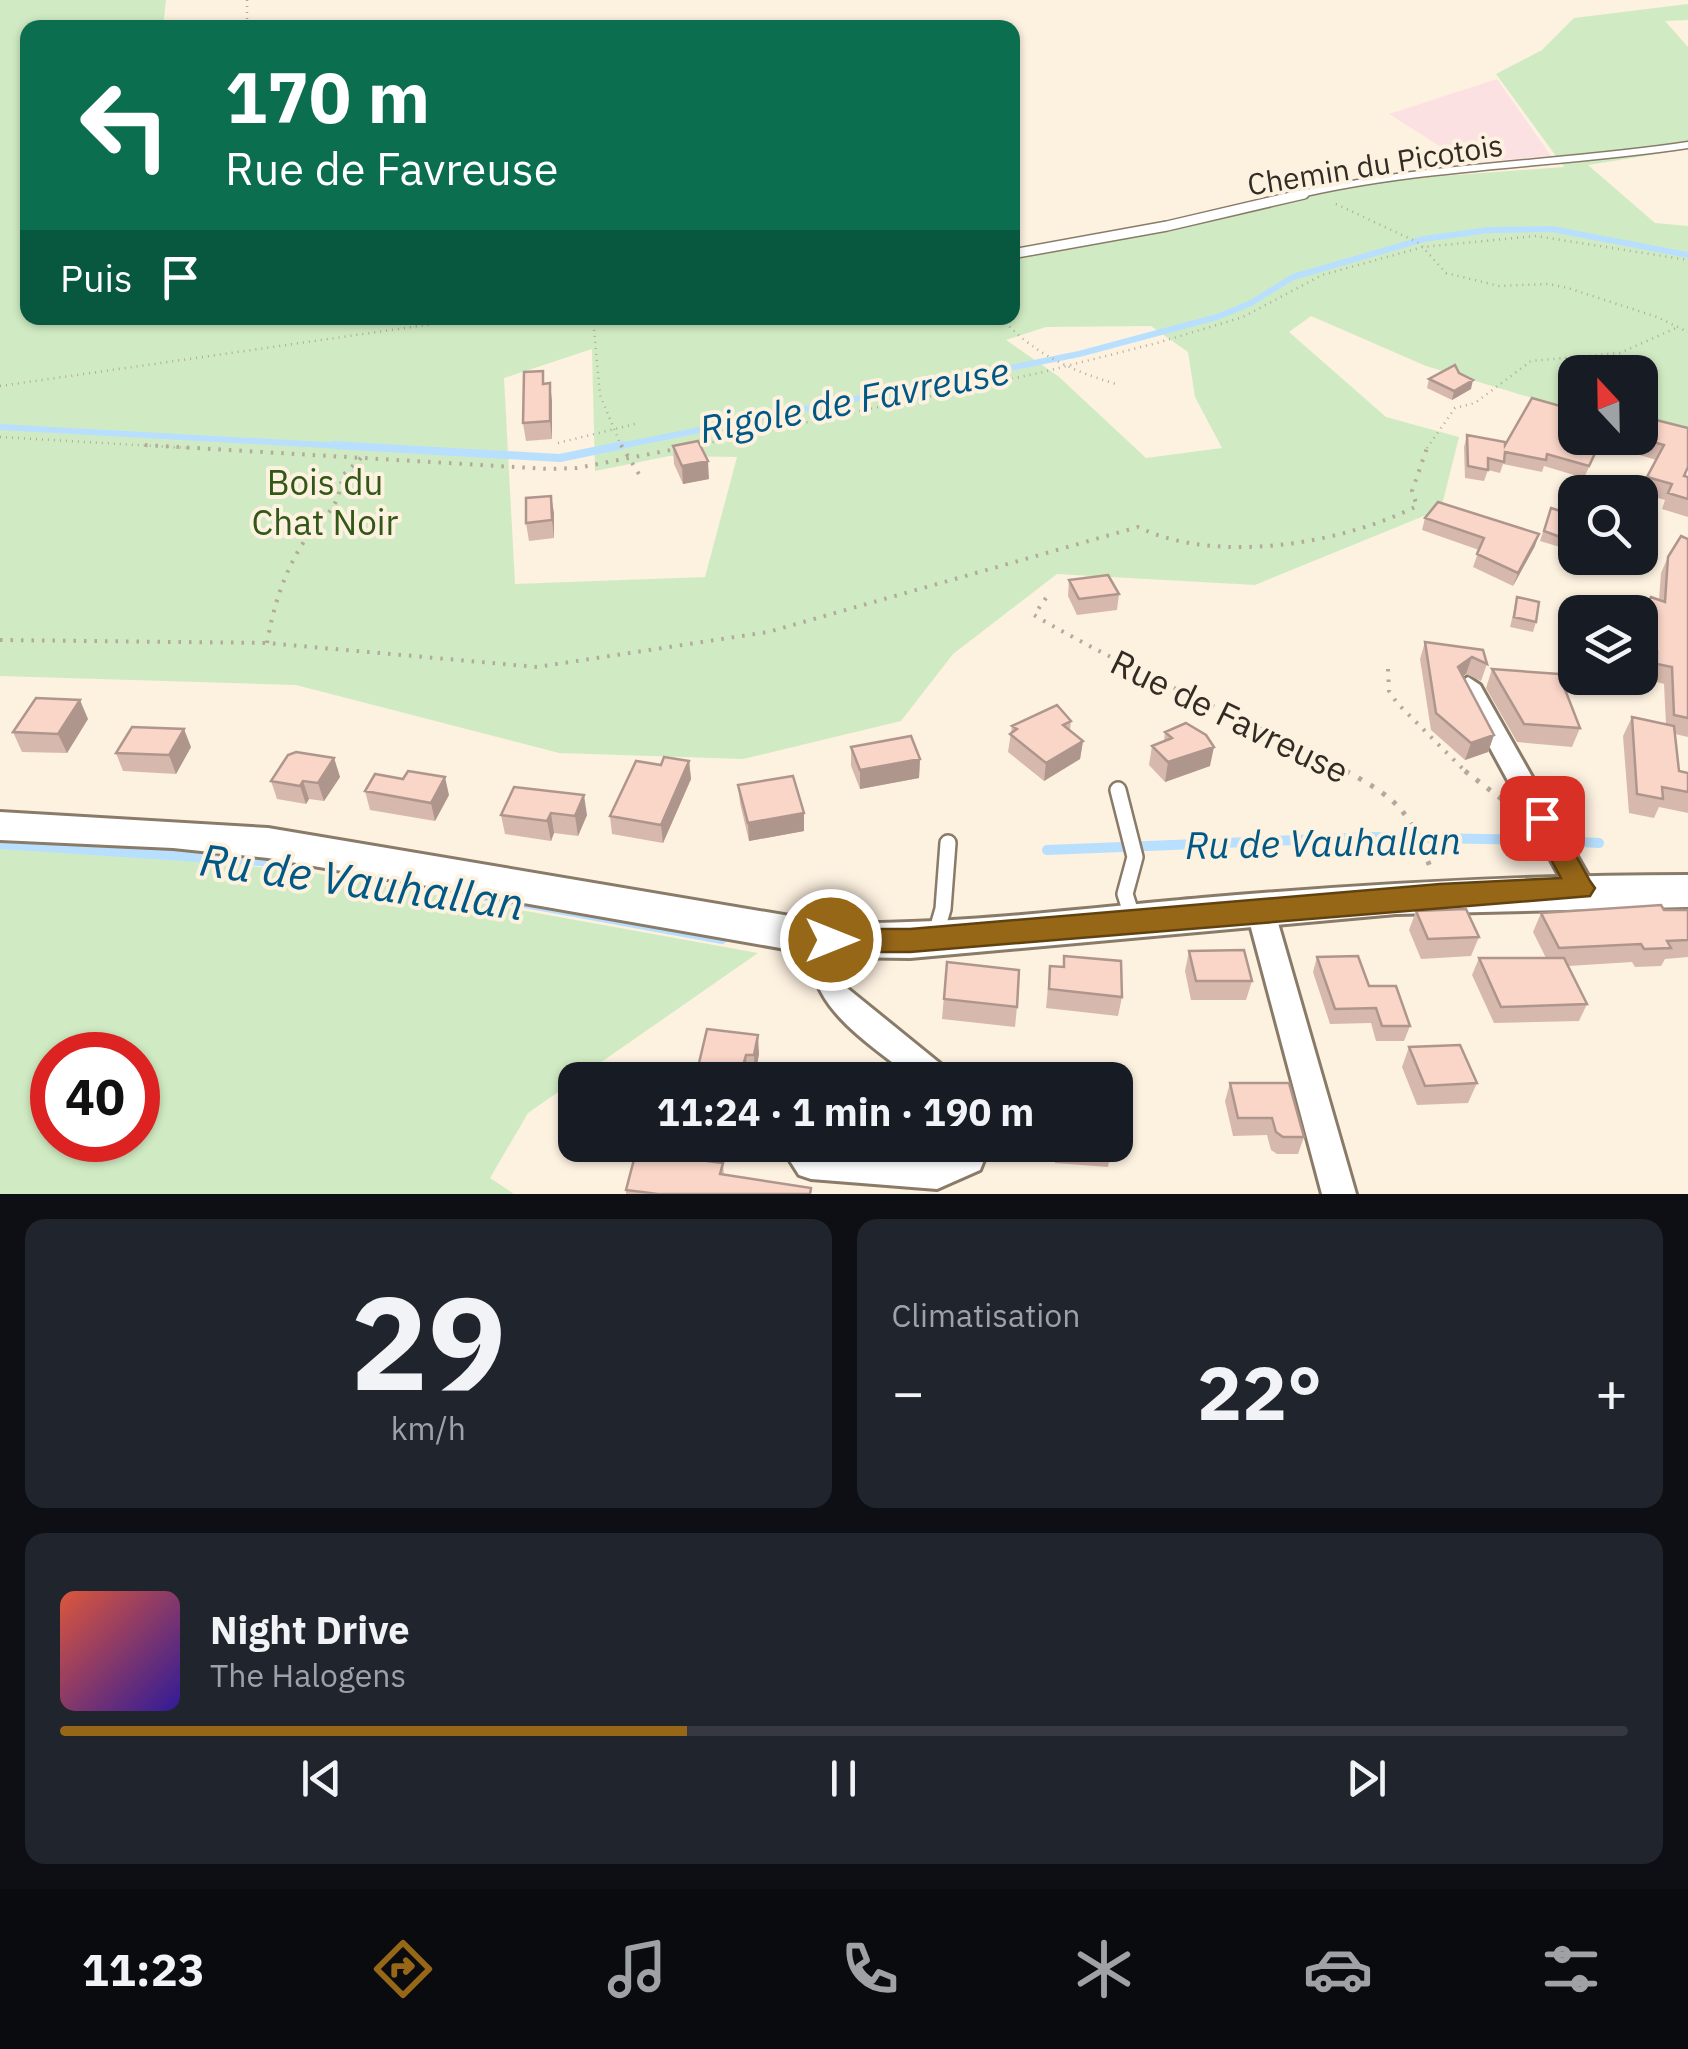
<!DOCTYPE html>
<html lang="fr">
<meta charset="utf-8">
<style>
:root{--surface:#171b24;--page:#20242c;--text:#f1f3f6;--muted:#9ea1a6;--line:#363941;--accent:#976718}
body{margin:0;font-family:"IBM Plex Sans",sans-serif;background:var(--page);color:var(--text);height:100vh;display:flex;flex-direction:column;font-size:38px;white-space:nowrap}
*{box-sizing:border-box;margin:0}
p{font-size:32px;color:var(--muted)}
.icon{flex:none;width:55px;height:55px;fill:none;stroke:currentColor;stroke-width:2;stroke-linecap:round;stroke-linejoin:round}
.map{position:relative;height:1194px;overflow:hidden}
.sheet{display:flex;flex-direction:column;gap:25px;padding:25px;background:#0d0f14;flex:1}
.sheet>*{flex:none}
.top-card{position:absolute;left:20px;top:20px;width:1000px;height:305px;border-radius:20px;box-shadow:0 2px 8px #0004;background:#0b6e4f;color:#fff;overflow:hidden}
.needle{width:65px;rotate:338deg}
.controls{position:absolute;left:1558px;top:355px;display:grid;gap:20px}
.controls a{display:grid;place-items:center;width:100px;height:100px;border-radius:20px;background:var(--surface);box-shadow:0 2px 8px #0004;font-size:50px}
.speed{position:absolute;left:30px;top:1032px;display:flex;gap:20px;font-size:50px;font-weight:700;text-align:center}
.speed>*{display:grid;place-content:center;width:130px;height:130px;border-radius:50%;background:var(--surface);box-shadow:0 2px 8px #0004;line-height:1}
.speed .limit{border:15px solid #d22;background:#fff;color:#111}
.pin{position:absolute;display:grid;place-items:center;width:85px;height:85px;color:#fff;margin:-42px;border-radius:20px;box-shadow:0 5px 15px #0006}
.me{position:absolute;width:110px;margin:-55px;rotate:90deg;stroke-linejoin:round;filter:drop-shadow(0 0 8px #0008)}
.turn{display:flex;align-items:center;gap:35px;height:210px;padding:0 40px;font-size:45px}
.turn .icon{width:130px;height:130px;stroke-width:2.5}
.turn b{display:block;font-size:70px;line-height:85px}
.then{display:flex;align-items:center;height:95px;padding:0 40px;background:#0003;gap:20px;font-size:38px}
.big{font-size:75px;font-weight:800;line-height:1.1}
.sheet .card{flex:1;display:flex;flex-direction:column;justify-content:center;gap:15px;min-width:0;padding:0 35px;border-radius:20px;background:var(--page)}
.sheet .dial{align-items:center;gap:0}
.dial b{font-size:130px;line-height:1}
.song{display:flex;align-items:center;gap:30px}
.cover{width:120px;height:120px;border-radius:15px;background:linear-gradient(135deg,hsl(10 70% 55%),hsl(250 70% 35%))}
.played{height:10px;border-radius:5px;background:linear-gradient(90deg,var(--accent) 40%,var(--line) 40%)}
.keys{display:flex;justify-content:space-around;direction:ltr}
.heat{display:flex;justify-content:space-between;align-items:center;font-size:55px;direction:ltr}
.sheet .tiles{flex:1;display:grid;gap:25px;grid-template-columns:1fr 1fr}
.card:last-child{grid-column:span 2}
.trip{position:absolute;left:558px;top:1062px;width:575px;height:100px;border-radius:20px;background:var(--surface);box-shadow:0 2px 8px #0004;font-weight:800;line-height:100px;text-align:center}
.tab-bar{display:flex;height:160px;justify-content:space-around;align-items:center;background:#090b0e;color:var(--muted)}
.tab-bar .icon{width:70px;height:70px}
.tab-bar .on{color:var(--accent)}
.tab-bar b{font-size:45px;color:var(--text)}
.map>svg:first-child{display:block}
.industrial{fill:#fce1e2}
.green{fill:#d0ebc3;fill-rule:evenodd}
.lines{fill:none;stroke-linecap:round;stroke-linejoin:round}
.stream-far2{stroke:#b8e0fe;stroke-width:6}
.stream-far1{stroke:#b8e0fe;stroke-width:8}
.stream{stroke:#b8e0fe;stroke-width:10}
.lane-far2-casing{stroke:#897b68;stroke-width:9}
.lane-far1-casing{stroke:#897b68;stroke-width:12}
.lane-casing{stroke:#897b68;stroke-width:20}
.street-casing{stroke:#897b68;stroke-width:6}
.secondary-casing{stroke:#897b68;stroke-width:6}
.path-far2{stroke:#b3a99c;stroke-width:2.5;stroke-dasharray:1 5;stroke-linecap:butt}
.path-far1{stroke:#b3a99c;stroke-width:4;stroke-dasharray:2.5 8;stroke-linecap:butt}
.path{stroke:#b3a99c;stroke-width:5;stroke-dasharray:4 10;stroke-linecap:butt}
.lane-far2{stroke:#fff;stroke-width:6}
.lane-far1{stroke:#fff;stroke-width:9}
.lane{stroke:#fff;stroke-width:15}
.street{fill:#fff;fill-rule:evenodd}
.secondary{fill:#fff;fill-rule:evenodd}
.wall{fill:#d7b8ad}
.shaded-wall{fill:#af968d}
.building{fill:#fad6c9;stroke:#af968d;stroke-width:2.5}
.route{fill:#976718;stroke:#624310;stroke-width:2.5}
.labels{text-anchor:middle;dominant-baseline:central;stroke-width:8;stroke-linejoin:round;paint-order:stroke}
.far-street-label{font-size:30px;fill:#322c24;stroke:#fdf1e0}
.park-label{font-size:35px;fill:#325818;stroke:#fdf1e0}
.street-label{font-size:35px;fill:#322c24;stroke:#fdf1e0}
.water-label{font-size:38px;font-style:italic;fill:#005886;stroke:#fdf1e0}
.near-water-label{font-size:45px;font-style:italic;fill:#005886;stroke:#fdf1e0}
</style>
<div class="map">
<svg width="1688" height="1194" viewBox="0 0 1688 1194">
<rect width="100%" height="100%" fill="#fdf1e0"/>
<path class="industrial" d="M1497,79L1551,156L1466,163L1389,114Z"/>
<path class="green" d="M0,0H166L163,27L28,28V318H137V322L198,318H1012L1013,254L1388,180L1564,167L1496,74L1542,50L1574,18L1688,4V20L1665,21L1688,47V149L1588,165L1655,223L1688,226V435L1640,429V372H1575V411L1426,366L1311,316L1289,332L1386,417L1459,437L1441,509L1255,585L1057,574L953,654L901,721L743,759L559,753L296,685L0,676ZM1151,326L1188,352L1195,397L1222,448L1146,458L1058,376L1006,340L1046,327ZM592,349L595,471L669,456L737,457L705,577L515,584L504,378Z
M0,839L315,873L758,953L528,1113L490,1178L514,1194H0ZM52,1055H138V1140H52Z"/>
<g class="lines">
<path class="stream-far2" d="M0,427L379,448
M610,448L1079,354L1217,317L1251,303L1293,277L1424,239L1489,230L1552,229L1688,255"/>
<path class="stream-far1" d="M333,445L560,458L623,445"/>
<path class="stream" d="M1561,841L1599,843
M0,844L305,864
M1047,850L1372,837L1547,840
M481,895L722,939"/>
<defs>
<path id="lane-far2" d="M1293,196C1422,165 1557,165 1688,145"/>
<path id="lane-far1" d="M1012,254L1167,226L1304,194"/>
<path id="lane" d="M1118,790L1135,857L1125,894L1132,916
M936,933L943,909L948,843"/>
<path id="street" d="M1468,677L1480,685L1591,881L1595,889L1591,897L1581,900L1571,897L1456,685Z
M1260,898L1270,901L1274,909L1356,1194H1322L1246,909L1250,901Z
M831,929L841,932L845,940L847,988L948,1070L953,1080H915C873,1045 787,997 821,932Z
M780,1145H816L820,1150L936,1159L952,1152V1145H984V1160L980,1170L937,1189L811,1179L799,1175Z"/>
<path id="secondary" d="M0,812L268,828L831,923C955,925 1079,909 1202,898C1364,884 1525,875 1688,875V907L1396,914L910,958L831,957L268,858L173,848L0,840Z"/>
</defs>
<use href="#lane-far2" class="lane-far2-casing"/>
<use href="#lane-far1" class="lane-far1-casing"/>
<use href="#lane" class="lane-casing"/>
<use href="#street" class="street-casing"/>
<use href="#secondary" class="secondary-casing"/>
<path class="path-far2" d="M247,0V28
M1336,204L1419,243L1446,273L1499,286L1548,284L1568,288L1657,317L1688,332
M593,318L600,395L622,448
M1001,318C1034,354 1070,370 1116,384
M0,386L475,318
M0,437L188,448
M558,443L639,423
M695,446L1039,373L1157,343L1243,317L1322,275L1423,247L1536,236L1688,260
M1427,448L1455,408L1475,403L1531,361L1620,353L1678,327"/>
<path class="path-far1" d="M145,445L548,469L577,468L676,449
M621,445L642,479
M1046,598L1034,615C1135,675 1247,718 1351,774
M0,640L267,643L537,667L768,632L1138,527C1216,565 1342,544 1417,506L1412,491L1428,445
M267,643C273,609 282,578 300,548C318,518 339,515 342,476L362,457
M1388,669L1389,691L1397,703L1468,774"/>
<path class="path" d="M1346,771C1403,802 1409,812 1432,872
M1465,771L1503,800"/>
<use href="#lane-far2" class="lane-far2"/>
<use href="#lane-far1" class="lane-far1"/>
<use href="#lane" class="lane"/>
<use href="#street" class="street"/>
<use href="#secondary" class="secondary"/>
</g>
<path class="wall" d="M1459,373L1471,389L1452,400L1427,388L1429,379Z
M545,384L552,401V439L526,441L523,423Z
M1656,420L1684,476L1688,477V517L1662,509L1665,500L1641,493L1656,460L1640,455Z
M1467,435L1505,445L1562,436L1598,447L1584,478L1544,466L1542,472L1503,464L1500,473L1488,470L1484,481L1465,478L1464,447Z
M673,446L709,479L683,484L674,464Z
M1551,508L1570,514L1560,547L1540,541Z
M554,513V538L529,541L526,523Z
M1425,518L1535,546L1513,586L1473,567L1479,550L1422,530Z
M1688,539V737L1675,734L1679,771L1688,773V813L1659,807L1654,818L1629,813L1623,736L1632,717L1666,724L1664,684L1650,680V667L1640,665V618L1651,597L1659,600L1661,573L1668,557Z
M1069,580L1119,594L1117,610L1077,615L1068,596Z
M1517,597L1536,622L1533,632L1510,627Z
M1425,642L1483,650L1487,664L1481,681L1466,674L1463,676L1494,735L1488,752L1465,760L1431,730L1420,659Z
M1492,669L1580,728L1572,747L1517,742L1486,688Z
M88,719L67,753L22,752L13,732Z
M1071,721L1070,730L1083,741L1080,759L1044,781L1008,752L1012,726Z
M1165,732L1210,766L1165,782L1149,765L1152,746L1164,741Z
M191,747L176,774L123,771L116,753Z
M851,747L920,759L919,778L860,789L851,766Z
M334,758L340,777L324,801L309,799L306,804L277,799L271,781Z
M689,761L691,779L663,843L612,834L610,816L661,765Z
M738,785L804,813V831L749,841L740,803Z
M514,787L587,815L578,836L554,833L551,841L505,834L501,815Z
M365,791L449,795L435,821L370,810Z
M1688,910V957L1665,959L1661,966L1635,967L1632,962L1568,966L1587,1004L1579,1021L1494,1023L1472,975L1479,958H1546L1533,932L1541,913Z
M1416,911L1479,937L1471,956L1421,959L1409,930Z
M1189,951L1252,981L1246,1000H1191L1185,971Z
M1064,956L1122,997L1118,1016L1046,1008L1050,966L1063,967Z
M1317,957L1369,986L1410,1026L1404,1041H1376L1371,1023L1330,1024L1313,972Z
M947,962L1017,1007L1015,1027L942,1019Z
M707,1029L759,1054L755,1075L747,1074Z
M1409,1047L1477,1083L1468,1103L1417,1105L1402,1067Z
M1115,1081L1123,1128L1120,1145H1115Z
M1230,1083L1304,1137L1298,1154H1277L1271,1150L1267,1135L1233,1136L1225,1101Z
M1055,1145H1112L1108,1167L1055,1163Z
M700,1155L701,1160L723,1163L724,1175L811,1188V1194H626V1190Z"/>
<path class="shaded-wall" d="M1473,380L1471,389L1452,400L1454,391Z
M550,383L552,401V439L550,421Z
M708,461L709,479L683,484L682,466Z
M551,496L554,513V538L552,520Z
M1539,534L1535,546L1513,586L1518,573Z
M1472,657L1466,674L1452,684L1458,667Z
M80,700L88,719L67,753L58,734Z
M184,729L191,747L176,774L169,755Z
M1494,735L1488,752L1465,760L1471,743Z
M1083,741L1080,759L1044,781L1046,763Z
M1214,747L1210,766L1165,782L1168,762Z
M334,758L340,777L324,801L318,783Z
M920,759L919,778L860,789V770Z
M689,761L691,779L663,843L661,825Z
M445,777L449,795L435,821L431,803Z
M303,781L309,799L306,804L300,786Z
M584,795L587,815L578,836L575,816Z
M551,813L554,833L551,841L547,821Z
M804,813V831L749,841L748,823Z
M758,1035L759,1054L755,1075L754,1055Z
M746,1055L747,1074L745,1080H739Z"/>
<path class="building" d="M1455,365L1459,373L1473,380L1454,391L1429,379Z
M543,371V384L550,383V421L523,423L524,372Z
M1532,398L1571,409L1562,436L1598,447L1589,466L1547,454L1546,460L1505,452L1504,462L1488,458V470L1468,466L1467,435L1505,442V445Z
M1656,420L1688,428V467L1684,476L1688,477V499L1668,493L1672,484L1647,477L1664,445L1646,440Z
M698,441L708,461L682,466L673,446Z
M551,496L552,520L526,523V498Z
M1438,502L1539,534L1518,573L1477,554L1484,538L1425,518Z
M1551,508L1570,514L1563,538L1544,531Z
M1681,536L1688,539V718L1674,715L1672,667L1657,664V651L1640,646L1642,614L1651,597L1665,602L1668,557Z
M1108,575L1119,594L1079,599L1069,580Z
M1517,597L1539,602L1536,622L1514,617Z
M1425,642L1483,650L1487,664L1472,657L1458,667L1494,735L1471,743L1436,713Z
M1492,669L1559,674L1580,728L1524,724Z
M36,698L80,700L58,734L13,732Z
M1057,705L1071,721L1063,725L1083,741L1046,763L1010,734L1017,729L1012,726Z
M1632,717L1674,726L1679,771L1688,773V792L1662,787L1663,799L1637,794Z
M1186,723L1206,735L1214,747L1168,762L1152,746L1172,738L1165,732Z
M132,727L184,729L169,755L116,753Z
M911,736L920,759L860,770L851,747Z
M296,752L334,758L318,783L303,781L300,786L271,781L288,755Z
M664,757L689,761L661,825L610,816L636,761L661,765Z
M408,771L445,777L431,803L365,791L375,774L403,779Z
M793,776L804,813L748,823L738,785Z
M514,787L584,795L575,816L551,813L547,821L501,815Z
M1661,905L1664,910H1688V940L1667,941L1671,948L1644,949L1641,944L1559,948L1541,913Z
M1466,909L1479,937L1428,939L1416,911Z
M1244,950L1252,981H1196L1189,951Z
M1064,956L1121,961L1122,997L1049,989L1050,966L1064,967Z
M1358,956L1369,986H1396L1410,1026H1382L1376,1008L1335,1009L1317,957Z
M1479,958H1564L1587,1004L1501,1007Z
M947,962L1019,970L1017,1007L944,999Z
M707,1029L758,1035L754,1055H746L739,1080H695Z
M1460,1045L1477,1083L1425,1086L1409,1047Z
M1017,1070L1106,1080H1016Z
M1115,1081L1122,1082L1123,1128L1115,1127Z
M1230,1083H1289L1304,1137H1283L1276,1132L1272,1118H1238Z
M1057,1145H1112V1149L1057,1146Z
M637,1148L700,1155L699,1160L723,1163L720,1174L811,1188L810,1194H658L626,1190Z"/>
<path class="route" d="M1542,808L1551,811L1590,881L1595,888L1590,896L910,952H831L821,948L817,940L821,932L831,929H910L1440,884L1561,878L1529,818L1533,811Z"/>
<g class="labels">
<g class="far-street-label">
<text transform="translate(1375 164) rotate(-9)">Chemin du Picotois</text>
</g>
<g class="park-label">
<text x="325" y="482">Bois du<tspan x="325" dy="40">Chat Noir</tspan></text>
</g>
<g class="street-label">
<text transform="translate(1230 716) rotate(26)">Rue de Favreuse</text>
</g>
<g class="water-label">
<text transform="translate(854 399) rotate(-11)">Rigole de Favreuse</text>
<text transform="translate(1323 842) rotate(-1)">Ru de Vauhallan</text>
</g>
<g class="near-water-label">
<text transform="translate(362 881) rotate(8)">Ru de Vauhallan</text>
</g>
</g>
</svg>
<div class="controls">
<a><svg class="needle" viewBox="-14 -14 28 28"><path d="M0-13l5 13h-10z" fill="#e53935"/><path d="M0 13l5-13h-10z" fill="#9ea1a6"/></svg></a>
<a><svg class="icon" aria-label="search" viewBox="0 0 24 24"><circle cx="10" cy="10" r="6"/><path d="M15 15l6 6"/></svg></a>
<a><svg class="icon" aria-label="layers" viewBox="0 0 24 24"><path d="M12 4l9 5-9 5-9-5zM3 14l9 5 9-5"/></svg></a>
</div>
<div class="speed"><div class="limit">40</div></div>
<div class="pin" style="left:1542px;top:818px;background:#d93025"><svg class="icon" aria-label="arrive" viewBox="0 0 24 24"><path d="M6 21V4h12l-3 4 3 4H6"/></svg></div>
<svg class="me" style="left:831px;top:940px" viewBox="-20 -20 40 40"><circle r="17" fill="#976718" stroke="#fff" stroke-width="3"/><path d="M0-11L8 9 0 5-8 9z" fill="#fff"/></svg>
<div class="trip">11:24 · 1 min · 190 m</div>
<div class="top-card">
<div class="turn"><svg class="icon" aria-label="left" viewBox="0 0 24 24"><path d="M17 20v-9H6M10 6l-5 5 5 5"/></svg><div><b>170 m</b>Rue de Favreuse</div></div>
<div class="then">Puis<svg class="icon" aria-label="arrive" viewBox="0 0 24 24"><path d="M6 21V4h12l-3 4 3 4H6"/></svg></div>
</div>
</div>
<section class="sheet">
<div class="tiles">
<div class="card dial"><b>29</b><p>km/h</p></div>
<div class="card"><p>Climatisation</p>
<div class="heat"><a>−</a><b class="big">22°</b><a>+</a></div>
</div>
<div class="card">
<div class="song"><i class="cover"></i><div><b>Night Drive</b><p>The Halogens</p></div></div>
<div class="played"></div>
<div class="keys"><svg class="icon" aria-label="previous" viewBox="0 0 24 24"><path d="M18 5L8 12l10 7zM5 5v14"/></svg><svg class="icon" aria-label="pause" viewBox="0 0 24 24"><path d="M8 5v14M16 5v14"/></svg><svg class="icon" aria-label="next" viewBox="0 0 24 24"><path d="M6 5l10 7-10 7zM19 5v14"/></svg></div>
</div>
</div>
</section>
<nav class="tab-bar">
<b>11:23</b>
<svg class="icon on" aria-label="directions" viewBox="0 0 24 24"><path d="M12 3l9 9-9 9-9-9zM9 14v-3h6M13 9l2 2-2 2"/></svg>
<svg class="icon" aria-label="music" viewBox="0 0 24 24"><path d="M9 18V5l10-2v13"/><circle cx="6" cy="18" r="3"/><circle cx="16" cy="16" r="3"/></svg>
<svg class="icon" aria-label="phone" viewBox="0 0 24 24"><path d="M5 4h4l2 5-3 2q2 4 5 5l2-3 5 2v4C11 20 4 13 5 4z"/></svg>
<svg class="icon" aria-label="climate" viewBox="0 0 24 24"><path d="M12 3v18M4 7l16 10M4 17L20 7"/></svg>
<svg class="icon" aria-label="car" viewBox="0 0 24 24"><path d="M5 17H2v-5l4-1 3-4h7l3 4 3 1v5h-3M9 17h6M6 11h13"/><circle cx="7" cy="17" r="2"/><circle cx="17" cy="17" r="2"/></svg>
<svg class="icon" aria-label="filters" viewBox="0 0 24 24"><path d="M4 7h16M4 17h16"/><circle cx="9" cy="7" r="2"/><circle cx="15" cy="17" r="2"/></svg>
</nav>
